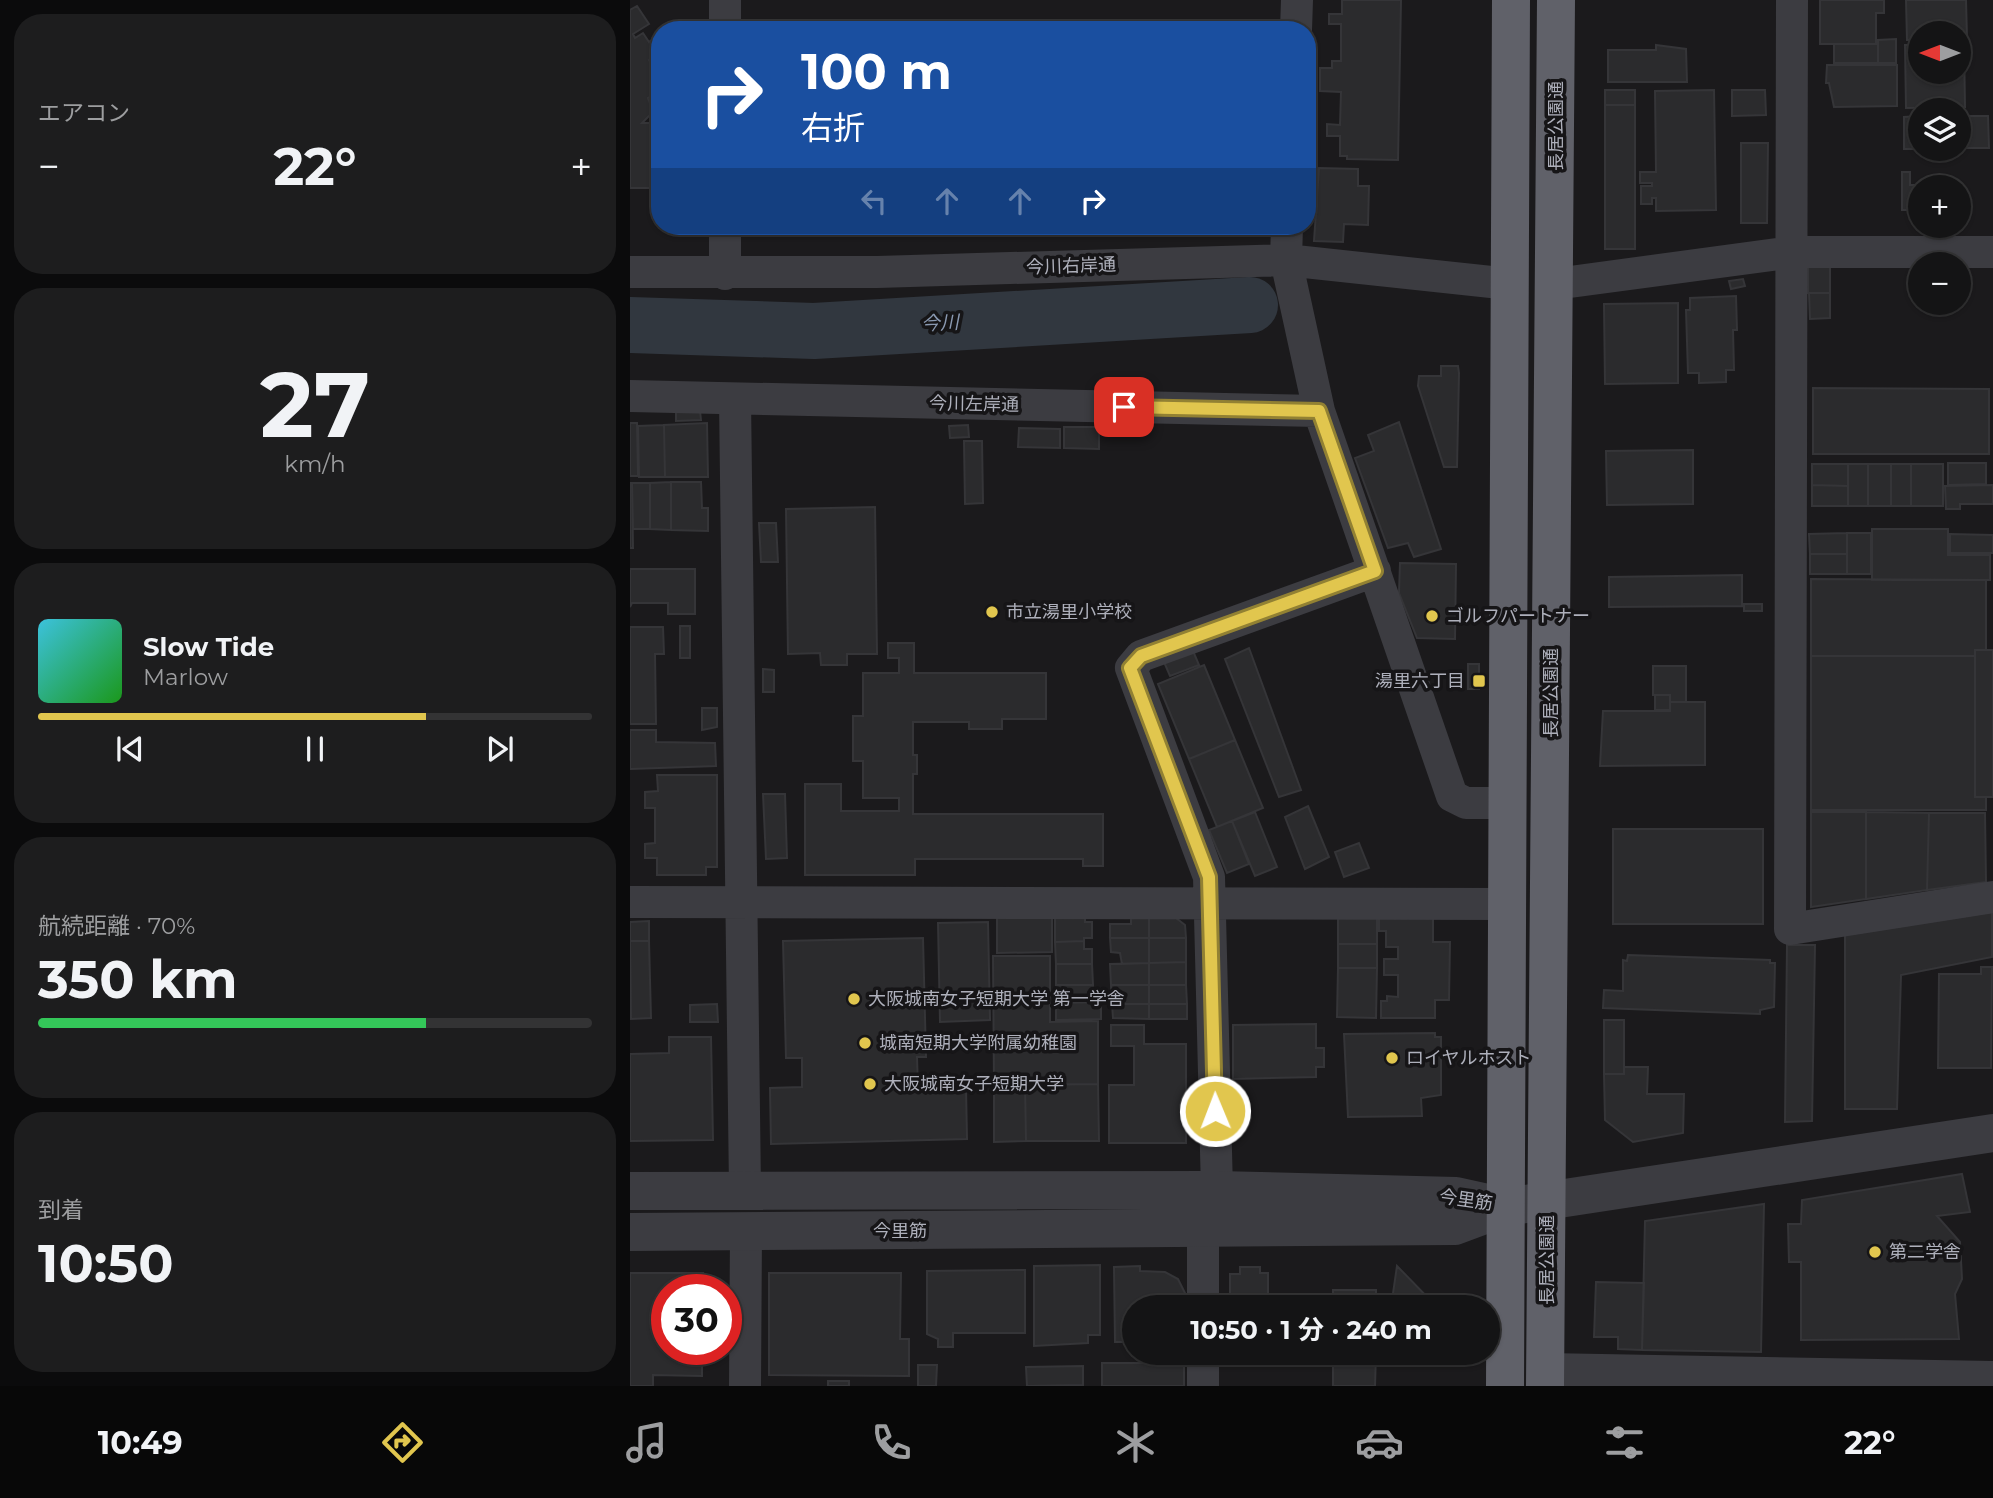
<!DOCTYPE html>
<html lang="ja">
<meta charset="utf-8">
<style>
:root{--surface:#141415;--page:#1d1d1e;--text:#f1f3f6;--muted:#9d9ea0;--line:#333334;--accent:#e1c64e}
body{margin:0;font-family:Montserrat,"Noto Sans JP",sans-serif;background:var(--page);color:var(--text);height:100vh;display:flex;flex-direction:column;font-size:26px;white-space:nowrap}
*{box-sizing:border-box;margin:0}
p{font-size:23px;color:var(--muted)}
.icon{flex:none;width:38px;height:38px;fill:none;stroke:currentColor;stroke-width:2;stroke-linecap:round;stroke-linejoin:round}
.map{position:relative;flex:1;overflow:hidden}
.sheet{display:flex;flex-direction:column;gap:14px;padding:14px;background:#0b0b0c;width:630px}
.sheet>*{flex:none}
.top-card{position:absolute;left:21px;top:21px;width:665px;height:214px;border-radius:28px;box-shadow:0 2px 5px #0004,0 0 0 2px var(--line);background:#1a4fa0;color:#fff;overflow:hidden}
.needle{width:46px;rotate:270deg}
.controls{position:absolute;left:1278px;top:21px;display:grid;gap:14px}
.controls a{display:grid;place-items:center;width:63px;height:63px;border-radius:50%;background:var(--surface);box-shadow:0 2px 5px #0004,0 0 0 2px var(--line);font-size:35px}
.speed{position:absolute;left:21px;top:1274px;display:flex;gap:14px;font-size:35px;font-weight:700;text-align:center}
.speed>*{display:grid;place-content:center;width:91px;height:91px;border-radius:50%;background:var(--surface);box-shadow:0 2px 5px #0004,0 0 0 2px var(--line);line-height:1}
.speed .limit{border:10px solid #d22;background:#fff;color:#111}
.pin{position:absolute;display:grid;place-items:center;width:60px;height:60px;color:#fff;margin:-30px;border-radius:14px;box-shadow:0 4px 10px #0006}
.me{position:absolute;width:77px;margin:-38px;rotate:359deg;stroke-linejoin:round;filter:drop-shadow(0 0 5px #0008)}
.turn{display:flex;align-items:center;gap:24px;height:147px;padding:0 35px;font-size:32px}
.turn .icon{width:91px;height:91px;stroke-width:2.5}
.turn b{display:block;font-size:49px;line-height:60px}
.lanes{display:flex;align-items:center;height:66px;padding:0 35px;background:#0003;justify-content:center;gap:35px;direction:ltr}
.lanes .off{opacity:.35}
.big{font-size:52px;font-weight:700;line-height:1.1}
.sheet .card{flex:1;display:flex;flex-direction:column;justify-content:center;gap:10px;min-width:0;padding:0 24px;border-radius:28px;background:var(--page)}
.sheet .dial{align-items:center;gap:0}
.dial b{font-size:91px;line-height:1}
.song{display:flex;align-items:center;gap:21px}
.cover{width:84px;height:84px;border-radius:10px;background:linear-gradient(135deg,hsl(190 70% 55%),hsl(120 70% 35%))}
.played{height:7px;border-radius:4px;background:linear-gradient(90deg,var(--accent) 70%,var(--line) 70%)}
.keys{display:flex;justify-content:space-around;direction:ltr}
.heat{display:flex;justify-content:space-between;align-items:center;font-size:38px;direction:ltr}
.charge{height:10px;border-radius:5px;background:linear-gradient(90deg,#34c759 70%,var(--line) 0)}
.trip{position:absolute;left:492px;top:1295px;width:378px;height:70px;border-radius:35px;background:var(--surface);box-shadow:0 2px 5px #0004,0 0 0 2px var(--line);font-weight:700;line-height:70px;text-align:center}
.tab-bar{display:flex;height:112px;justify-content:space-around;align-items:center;background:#080808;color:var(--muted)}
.tab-bar .icon{width:49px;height:49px}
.tab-bar .on{color:var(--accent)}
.tab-bar b{font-size:32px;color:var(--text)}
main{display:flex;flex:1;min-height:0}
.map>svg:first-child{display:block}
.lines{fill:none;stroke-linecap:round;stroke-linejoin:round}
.river{stroke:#31373f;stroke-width:56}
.building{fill:#2b2b2d;stroke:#353538;stroke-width:2}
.minor{stroke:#3c3c41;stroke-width:32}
.tertiary{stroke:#3c3c41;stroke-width:38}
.trunk{stroke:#606169;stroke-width:38}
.route-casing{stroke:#928133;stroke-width:18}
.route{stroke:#e1c64e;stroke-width:12}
.poi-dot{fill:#e1c64e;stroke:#161517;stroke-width:2.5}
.labels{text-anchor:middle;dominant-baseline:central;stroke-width:7;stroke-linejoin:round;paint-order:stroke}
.street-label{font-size:18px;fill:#aeb0bb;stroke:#161517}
.poi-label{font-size:18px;fill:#aeb0bb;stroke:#161517;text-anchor:start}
.water-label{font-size:19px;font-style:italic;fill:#8a99b1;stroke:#161517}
</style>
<main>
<section class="sheet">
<div class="card"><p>エアコン</p>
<div class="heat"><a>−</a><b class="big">22°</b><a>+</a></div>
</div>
<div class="card dial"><b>27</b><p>km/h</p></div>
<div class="card">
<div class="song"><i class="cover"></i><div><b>Slow Tide</b><p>Marlow</p></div></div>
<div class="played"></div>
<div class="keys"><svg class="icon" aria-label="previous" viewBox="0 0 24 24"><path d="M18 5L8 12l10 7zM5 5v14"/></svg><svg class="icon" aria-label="pause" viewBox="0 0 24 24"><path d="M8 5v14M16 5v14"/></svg><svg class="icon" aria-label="next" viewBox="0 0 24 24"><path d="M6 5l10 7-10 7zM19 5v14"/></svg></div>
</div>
<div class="card"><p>航続距離 · 70%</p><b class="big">350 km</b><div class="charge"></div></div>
<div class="card"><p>到着</p><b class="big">10:50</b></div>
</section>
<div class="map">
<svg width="1363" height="1386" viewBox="0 0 1363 1386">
<rect width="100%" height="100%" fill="#1b1a1c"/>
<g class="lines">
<path class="river" d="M0,325L184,331L620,305"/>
</g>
<path class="building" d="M712,0H771L768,160L717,159V156H710V136H697V124L710,125L711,92L690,91V68H702V61H711V24H699V14H712Z
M1190,0H1254V13H1246V44H1190Z
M1276,0H1336L1337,38H1328V33H1290V40H1277Z
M7,6L19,24L3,34L5,38L13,33L19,42L26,37L30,44L22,50L25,56L19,60L30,77V91L18,98L23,112L12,123H30V188H0V10Z
M1266,39V63H1248V40Z
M1204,44H1248V63H1204Z
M1328,44H1334L1335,107L1276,108L1275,45H1290V72H1328Z
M1026,45L1056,49L1057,82H978V50H1026Z
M1197,65H1267V106L1204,107L1199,83H1196Z
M975,90H1005V105H975Z
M1084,90L1086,210L1026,211V198H1022V204H1011V186H1022V183H1010V172H1026L1025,91Z
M1102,90H1135L1136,115L1102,116Z
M975,105H1005V249H975Z
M1290,116V149H1303H1274V117Z
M1328,116H1358L1359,148H1328Z
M1111,143H1138L1137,223H1111Z
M689,168L728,169V186H739L738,225L714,224L713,242L684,241Z
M1272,172H1280V185H1286V210H1272Z
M1178,266H1200V293H1178Z
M1113,279L1115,286L1101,289L1099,281Z
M1179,293H1200V318L1180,319Z
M1106,296L1107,330H1103L1104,370H1096V382L1069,383V373H1058L1056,310H1060V298Z
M1048,303V383L975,384L974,304Z
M811,366H828L829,373L827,467H814L788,386L789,376H811Z
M1183,388L1359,389V454H1183Z
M70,411L71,420L46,421V412Z
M769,422L811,549L784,557L778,543L758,548L725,458L744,451L738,435Z
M0,423H7L8,476H0Z
M77,423L78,477H35L34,425Z
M34,425L35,477H9L8,426Z
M338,425L339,437L320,438L319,426Z
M434,427H469V449L434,448Z
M389,428L430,429V448L388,447Z
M334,441H352L353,503L335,504Z
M1063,450V504L977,505L976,451Z
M1318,463H1356V484L1318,485Z
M1182,464H1218V486L1182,485Z
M1218,464H1238V506H1218Z
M1238,464H1261V506H1238Z
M1261,464H1281V506H1261Z
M1281,464H1313V506H1281Z
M41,482V530L20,529V483Z
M41,482H71L72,508H78V531L41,530Z
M0,483H2L3,548H0Z
M2,483H20V529H3Z
M1182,485L1218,486V506H1182Z
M1363,485V504H1330V509H1316L1315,486Z
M245,507L247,654H217V665H191L190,653L158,654L156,509Z
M129,523H146L148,562H131Z
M1242,529H1318V555H1360V580H1242Z
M1217,533H1241V574H1217Z
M1217,533V554H1180L1179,534Z
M1320,534L1363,535V553H1320Z
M1180,554H1217V574H1180Z
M770,563L826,564L825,639L787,638L769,593Z
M0,569H65V614H38V603H2L0,607Z
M1112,575V606L979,607V577Z
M1181,579L1356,580V650H1345V656H1181Z
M1114,604H1132V611H1114Z
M50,626H60V658H50Z
M0,627H33L34,654H25L26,724H0Z
M258,643H284V673H416V719H372V729H339V722H283V755H287V774H283V814H473V866H453V859H285V875H175V784H211V811H269V798H233V761H223V716H233V673H269V658H258Z
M619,648L671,790L649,797L595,659Z
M1345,650H1363V797H1345Z
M563,651L569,665L540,676L534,662Z
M1181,656H1345V797H1356V810H1181Z
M838,664H849V689H838Z
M574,665L605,740L559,759L528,684Z
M1023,666H1056V702H1040V695H1023Z
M133,669L144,670V692H133Z
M1025,695H1040V710H1025Z
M1040,702H1075V765L970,766L973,711H1040Z
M72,708H87V727L72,730Z
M0,730H26V742L85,743L86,766L0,769Z
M605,740L633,808L587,827L559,759Z
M27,775H87V867H76V875H27V858H15V844L25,843V808H15V792L28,791Z
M133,794H155L157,858L136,859Z
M678,806L699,857L675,869L655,817Z
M625,812L647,867L625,876L602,821Z
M1181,812H1236V899L1181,907Z
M1236,812L1299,813L1297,890L1236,899Z
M1299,813H1355L1356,882L1297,890Z
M602,821L619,864L597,873L579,830Z
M983,829H1133V924H983Z
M729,843L739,868L714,877L705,852Z
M1362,912V957L1271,975L1267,1109H1215V935Z
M425,916H455V922H462V938H454V941L425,942Z
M501,916H519V938H480V924H501Z
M519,916L546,918L555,925L556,938H519Z
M708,916H747V944H708Z
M749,916H803V942H820L819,1000H805V1018H751V1001H757V996L768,997V975H754V959H768V947H756V931H749Z
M367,918H422V952L367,953Z
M19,921V941H0V922Z
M358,922L360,1020L310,1022L308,923Z
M293,938L296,1057H287L288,1088L336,1087L337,1139L141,1144L140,1088L172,1087V1058H156L153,941Z
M480,938H519V963L492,964L490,953L481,952Z
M519,938H556V962L519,963Z
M0,941H19L21,1018L1,1019Z
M454,941V949H462V964H426L425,942Z
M708,944H747V968H708Z
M1157,945H1185L1182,1121L1155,1122Z
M998,955L1140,960V963H1145L1144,1007L1130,1010V1014L973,1008L974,990L993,991V960L997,961Z
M363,956H420V1022L468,1021V1084L364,1085Z
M556,962V985H519V963Z
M519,963V985H481L480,964Z
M426,964H462L463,985H426Z
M1351,967H1362L1361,1068H1308L1309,974H1351Z
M708,968H747L746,1018L707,1017Z
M426,985H463V1002L426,1003Z
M481,985H519V1004H482Z
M519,985H556L557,1004H519Z
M471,1002V1019L426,1020V1003Z
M87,1004L88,1022H60V1005Z
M482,1004H519V1019L483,1018Z
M519,1004H557V1019H519Z
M974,1020H994V1074H974Z
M686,1024V1048H694V1067H686V1077L603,1079V1025Z
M481,1025H514V1044H556V1143H479V1085H504V1046H481Z
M805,1033V1037H811V1095L791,1098L792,1116L718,1117L714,1034Z
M39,1037H81L83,1140L0,1141V1054L39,1053Z
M994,1067H1018L1017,1094H1054L1053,1133L1003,1142L975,1120L974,1074H994Z
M468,1084L469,1141H396L395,1085Z
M364,1085H395L396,1141L364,1142Z
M1332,1174L1340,1212L1307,1216L1330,1242L1332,1279L1325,1294L1329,1339L1171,1340V1262H1159L1158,1224H1171L1172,1200Z
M1134,1204L1131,1352L1012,1350L1015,1221Z
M470,1265V1335H458V1343L404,1346V1266Z
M510,1266V1271L535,1272L548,1279L556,1295L557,1307H504V1342H485L484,1267Z
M767,1266L807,1307H761Z
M610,1267H630V1273H638V1307H600V1274H610Z
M395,1270V1333H323V1347H308V1339L297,1334V1271Z
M0,1273H73V1290H37V1349H72V1376L23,1375V1386H0Z
M139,1273H271L270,1339H279V1376L139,1375Z
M966,1282L1014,1283L1012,1350L988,1349V1337H964Z
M703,1290H746V1307H703Z
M703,1353H746L745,1386H703Z
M803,1353H825V1356L820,1360Z
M472,1363H554V1386H472Z
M288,1365H307L306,1386H288Z
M453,1366V1385L397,1386L396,1367Z
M198,1381H219V1386H198Z"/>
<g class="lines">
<path class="minor" d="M1162,0L1160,929L1363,897
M95,30V0
M666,30L667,0
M95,226V274
M657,226L656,260L689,411L822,796L836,803H878
M0,272H247L656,260L880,284
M925,284L1163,252H1363
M0,396L689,411
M105,399L115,1190
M0,902L878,904
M587,1190L579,877L501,668L511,656L745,571
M573,1307V1228
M115,1386L116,1232
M573,1386V1353"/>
<path class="tertiary" d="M0,1191L587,1190L826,1196L876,1207
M0,1232L825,1226L876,1207L1363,1133
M916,1372L1363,1380"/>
<path class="trunk" d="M875,1386L881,0
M915,1386L926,0"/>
</g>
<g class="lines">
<defs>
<path id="route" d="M494,407L689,411L745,571L511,656L500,668L579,877L585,1111"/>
</defs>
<use href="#route" class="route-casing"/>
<use href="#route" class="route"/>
</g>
<g class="poi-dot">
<circle cx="362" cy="612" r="7"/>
<circle cx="802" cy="616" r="7"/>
<rect x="842" y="674" width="14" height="14" rx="3.5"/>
<circle cx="224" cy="999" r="7"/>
<circle cx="235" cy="1043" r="7"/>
<circle cx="762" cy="1058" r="7"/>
<circle cx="240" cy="1084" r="7"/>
<circle cx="1245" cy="1252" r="7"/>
</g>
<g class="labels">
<g class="street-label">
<text transform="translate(926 126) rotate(-90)">長居公園通</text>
<text transform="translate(441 266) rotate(-2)">今川右岸通</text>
<text transform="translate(344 404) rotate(1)">今川左岸通</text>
<text transform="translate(921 693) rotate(-90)">長居公園通</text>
<text transform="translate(836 1200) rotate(8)">今里筋</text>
<text x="270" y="1231">今里筋</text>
<text transform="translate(917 1260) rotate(-90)">長居公園通</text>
</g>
<g class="poi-label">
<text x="376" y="612">市立湯里小学校</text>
<text x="816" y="616">ゴルフパートナー</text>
<text x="835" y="681" text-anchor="end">湯里六丁目</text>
<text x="238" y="999">大阪城南女子短期大学 第一学舎</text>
<text x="249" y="1043">城南短期大学附属幼稚園</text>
<text x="776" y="1058">ロイヤルホスト</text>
<text x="254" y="1084">大阪城南女子短期大学</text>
<text x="1259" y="1252">第二学舎</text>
</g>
<g class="water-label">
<text transform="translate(310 323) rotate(-3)">今川</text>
</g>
</g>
</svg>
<div class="controls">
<a><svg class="needle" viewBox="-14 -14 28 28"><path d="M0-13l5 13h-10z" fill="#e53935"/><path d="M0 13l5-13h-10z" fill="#9d9ea0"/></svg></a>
<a><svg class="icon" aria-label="layers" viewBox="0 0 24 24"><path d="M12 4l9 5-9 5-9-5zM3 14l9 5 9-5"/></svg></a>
<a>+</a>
<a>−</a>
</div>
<div class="speed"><div class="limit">30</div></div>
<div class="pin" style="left:494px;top:407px;background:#d93025"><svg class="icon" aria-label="arrive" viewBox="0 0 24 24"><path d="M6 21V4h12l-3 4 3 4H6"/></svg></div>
<svg class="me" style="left:585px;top:1111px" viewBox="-20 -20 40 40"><circle r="17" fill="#e1c64e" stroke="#fff" stroke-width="3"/><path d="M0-11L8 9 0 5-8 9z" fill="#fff"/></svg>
<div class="trip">10:50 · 1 分 · 240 m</div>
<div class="top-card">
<div class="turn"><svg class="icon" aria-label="right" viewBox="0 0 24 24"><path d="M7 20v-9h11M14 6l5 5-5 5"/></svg><div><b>100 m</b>右折</div></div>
<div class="lanes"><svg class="icon off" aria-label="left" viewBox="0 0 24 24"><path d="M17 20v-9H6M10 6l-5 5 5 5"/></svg><svg class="icon off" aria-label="ahead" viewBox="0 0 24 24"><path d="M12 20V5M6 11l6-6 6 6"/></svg><svg class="icon off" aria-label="ahead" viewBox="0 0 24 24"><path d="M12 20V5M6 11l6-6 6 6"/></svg><svg class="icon" aria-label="right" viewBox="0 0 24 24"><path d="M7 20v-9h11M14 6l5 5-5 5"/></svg></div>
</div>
</div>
</main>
<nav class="tab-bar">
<b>10:49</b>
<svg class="icon on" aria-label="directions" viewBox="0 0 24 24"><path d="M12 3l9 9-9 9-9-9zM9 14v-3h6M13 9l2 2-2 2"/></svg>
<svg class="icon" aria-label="music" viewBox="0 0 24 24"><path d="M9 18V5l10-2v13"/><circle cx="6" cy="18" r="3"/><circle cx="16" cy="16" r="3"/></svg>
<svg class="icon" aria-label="phone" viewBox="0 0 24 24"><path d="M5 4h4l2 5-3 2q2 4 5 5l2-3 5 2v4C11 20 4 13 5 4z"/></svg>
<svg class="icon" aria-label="climate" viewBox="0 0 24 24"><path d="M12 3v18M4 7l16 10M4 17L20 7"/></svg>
<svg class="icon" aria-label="car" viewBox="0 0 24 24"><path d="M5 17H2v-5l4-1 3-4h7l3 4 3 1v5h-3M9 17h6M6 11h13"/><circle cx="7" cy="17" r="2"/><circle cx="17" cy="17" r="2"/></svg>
<svg class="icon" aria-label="filters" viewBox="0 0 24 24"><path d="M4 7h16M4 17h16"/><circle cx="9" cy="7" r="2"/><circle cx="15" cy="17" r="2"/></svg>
<b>22°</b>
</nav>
